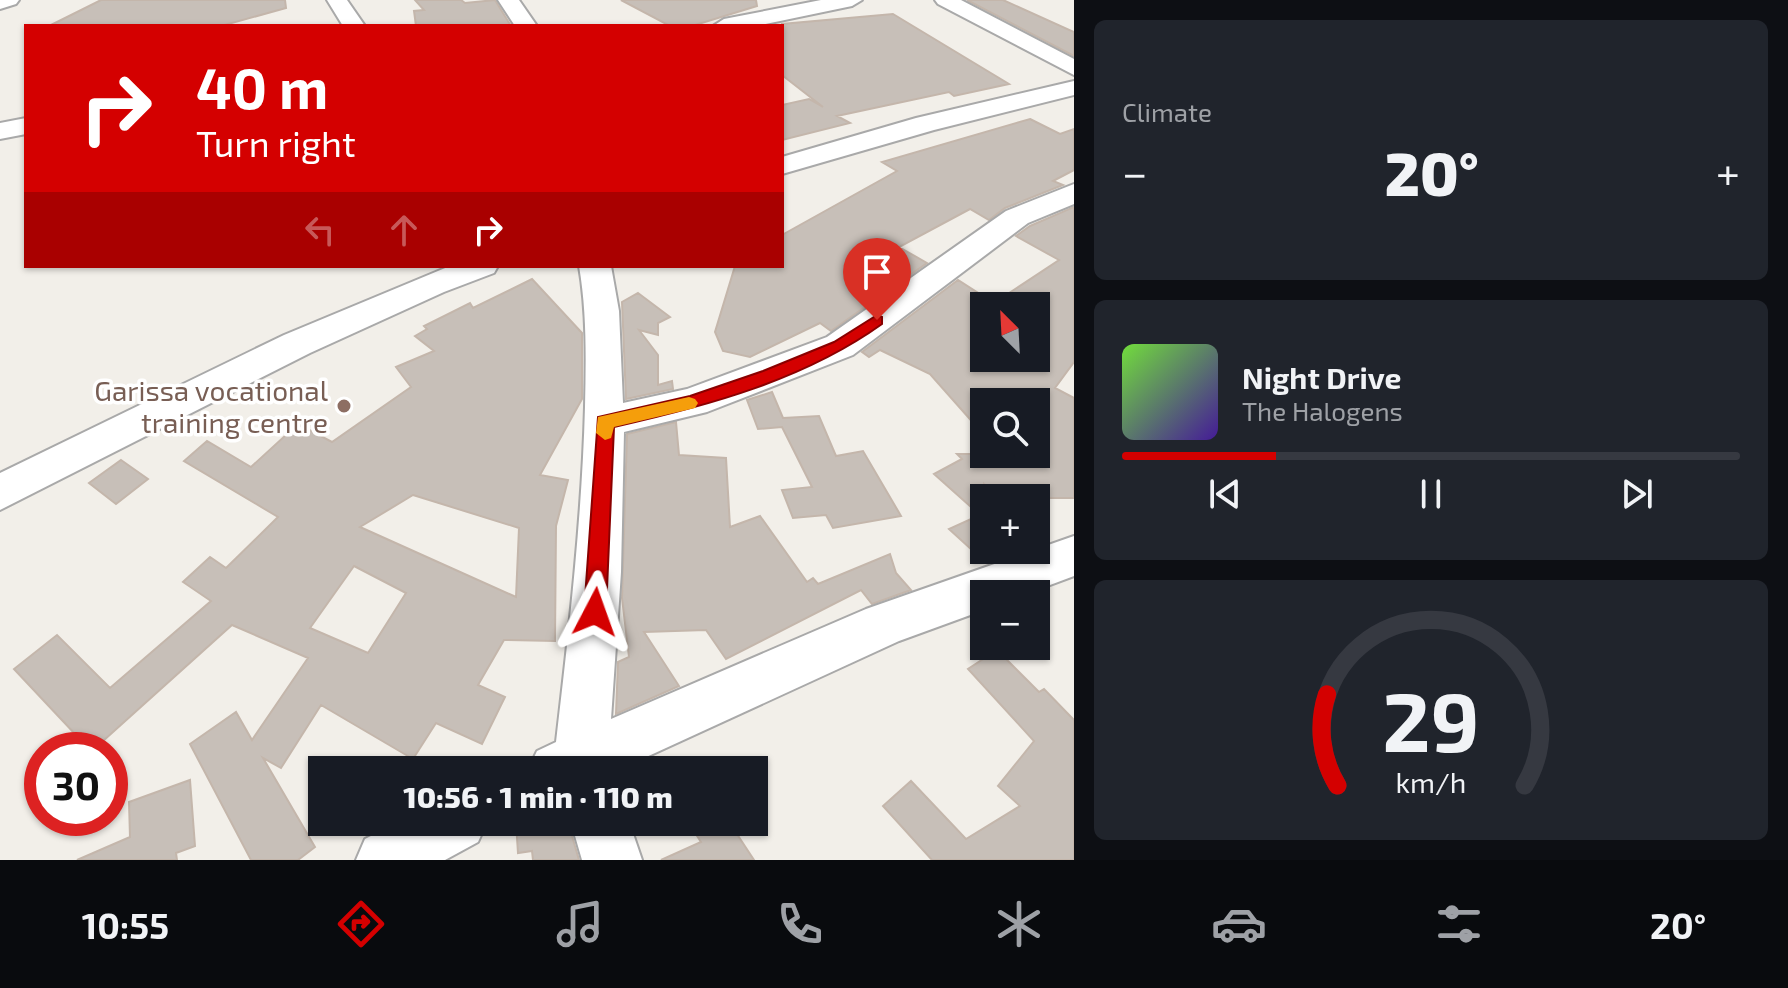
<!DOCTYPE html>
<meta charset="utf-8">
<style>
:root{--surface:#171b24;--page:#20242c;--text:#f1f3f6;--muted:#9ea1a6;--line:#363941;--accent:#d40000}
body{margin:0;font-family:"Exo 2",sans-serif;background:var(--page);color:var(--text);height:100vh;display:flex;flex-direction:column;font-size:30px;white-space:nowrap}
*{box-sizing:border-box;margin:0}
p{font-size:26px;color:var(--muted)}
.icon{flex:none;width:44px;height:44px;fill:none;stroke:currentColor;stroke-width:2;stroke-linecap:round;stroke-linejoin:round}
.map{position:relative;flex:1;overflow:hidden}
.sheet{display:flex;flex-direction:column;gap:20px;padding:20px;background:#0d0f14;width:714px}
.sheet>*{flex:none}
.guide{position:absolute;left:24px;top:24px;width:760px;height:244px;border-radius:0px;box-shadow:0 2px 6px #0004;background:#d40000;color:#fff;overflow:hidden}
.needle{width:52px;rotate:336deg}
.buttons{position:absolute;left:970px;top:292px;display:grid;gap:16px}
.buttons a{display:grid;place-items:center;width:80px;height:80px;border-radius:0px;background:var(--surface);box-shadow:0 2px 6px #0004;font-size:40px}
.speed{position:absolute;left:24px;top:732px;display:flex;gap:16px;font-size:40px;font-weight:700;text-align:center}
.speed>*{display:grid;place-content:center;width:104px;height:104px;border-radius:50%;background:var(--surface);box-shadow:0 2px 6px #0004;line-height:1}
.speed .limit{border:12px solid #d22;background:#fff;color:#111}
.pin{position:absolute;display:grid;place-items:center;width:68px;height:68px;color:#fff;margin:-82px -34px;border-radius:50% 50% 50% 0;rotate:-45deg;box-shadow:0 0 8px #0007}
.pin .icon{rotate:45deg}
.me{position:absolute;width:88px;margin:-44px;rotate:4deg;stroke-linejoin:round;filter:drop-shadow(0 0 6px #0008)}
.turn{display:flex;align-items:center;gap:28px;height:168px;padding:0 40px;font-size:36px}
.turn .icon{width:104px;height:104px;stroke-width:2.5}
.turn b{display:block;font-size:56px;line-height:68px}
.lanes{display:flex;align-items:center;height:76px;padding:0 40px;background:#0003;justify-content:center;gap:40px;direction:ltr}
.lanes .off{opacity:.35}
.big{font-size:60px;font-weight:800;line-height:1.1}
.sheet .widget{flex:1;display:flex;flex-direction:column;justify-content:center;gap:12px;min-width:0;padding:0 28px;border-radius:12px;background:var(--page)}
.sheet .dial{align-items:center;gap:0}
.dial svg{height:208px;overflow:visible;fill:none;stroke:var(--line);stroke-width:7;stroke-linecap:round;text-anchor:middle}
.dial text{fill:var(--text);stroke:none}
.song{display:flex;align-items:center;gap:24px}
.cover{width:96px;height:96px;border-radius:12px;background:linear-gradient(135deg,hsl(100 70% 55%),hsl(260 70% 35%))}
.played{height:8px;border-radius:4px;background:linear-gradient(90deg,var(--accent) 25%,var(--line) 25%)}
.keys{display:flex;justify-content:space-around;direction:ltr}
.heat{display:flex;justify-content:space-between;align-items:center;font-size:44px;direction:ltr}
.trip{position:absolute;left:308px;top:756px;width:460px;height:80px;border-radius:0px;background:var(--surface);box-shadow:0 2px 6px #0004;font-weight:800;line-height:80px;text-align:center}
.dock{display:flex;height:128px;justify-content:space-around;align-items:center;background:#090b0e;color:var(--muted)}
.dock .icon{width:56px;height:56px}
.dock .current{color:var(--accent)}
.dock b{font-size:36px;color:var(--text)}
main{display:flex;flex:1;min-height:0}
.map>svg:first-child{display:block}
.building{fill:#c7bfb8;stroke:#c4b6ab;stroke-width:2;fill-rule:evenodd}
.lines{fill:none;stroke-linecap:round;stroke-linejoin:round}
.minor-casing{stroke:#a9a9a9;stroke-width:4}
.minor{fill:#fff;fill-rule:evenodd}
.route{fill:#d40000;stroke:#8a0000;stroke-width:2}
.slow{fill:#f59e0b}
.education-dot{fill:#8d6e63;stroke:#fff;stroke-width:3}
.labels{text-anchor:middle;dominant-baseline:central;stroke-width:7;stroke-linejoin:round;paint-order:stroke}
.education-label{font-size:28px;fill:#785e54;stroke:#fff;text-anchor:end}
</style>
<main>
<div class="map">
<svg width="1074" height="860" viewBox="0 0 1074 860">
<rect width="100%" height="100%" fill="#f2efe9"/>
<path class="building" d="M101,0H285L286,8L221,26H49Z
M415,0H461L465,3L495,0L511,26H416L414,11L424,10Z
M621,0H756L757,6L692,26H670Z
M967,0H1003L1074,32V56Z
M893,14L1009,84L954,96L949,92L837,116L850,123L782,140V105L809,99L823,107L782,75V24Z
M1030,119L1060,134L1074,129V170L1053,181L1063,185L1005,208L989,220L970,209L899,247L927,263L831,331L820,323L750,357L723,351L715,332L735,266H782V235L897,171L882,162Z
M1074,207V362L1055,388L1074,398V498H997L984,484V561L949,529L980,515L934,474L962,459L957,454H971L984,447V454H1036V402H984V435L930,374L880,350L869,357L862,352L958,280L994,303L1059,260L1016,236L1030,226ZM984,306H1036V358H984Z
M532,279L582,333V399L540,475L568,480L556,526L555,641L504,640L478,685L505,697L482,744L436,723L413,759L321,705L281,768L263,758L315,847L298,860H251L190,744L236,712L252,740L308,658L232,625L93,750H90L14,669L57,635L110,688L211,601L183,582L210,557L226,568L278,517L184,461L207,441L251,467L298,424L332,442L411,387L396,367L434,351L415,336L427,329L424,326L470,303L473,308ZM413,495L519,528L516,597L360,527ZM354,566L406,593L368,653L310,628Z
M638,293L670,317L658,323V335L639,330L658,355V385L672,381L673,389L626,399L622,302Z
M772,392L783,418L819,416L836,456L863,451L901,516L833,528L826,515L793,518L782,490L812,487L782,427L758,429L747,400Z
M676,422L679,455L726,458L730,527L760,516L807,582L813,578L818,584L890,554L896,573L911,590L872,604L861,590L726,659L706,630L644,632L679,686L616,714L618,662L629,657L622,598L627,434Z
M121,460L148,479L116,504L89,483Z
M997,650L1039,692L1044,689L1074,720V860H932L883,806L911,781L966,839L1020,806L998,786L1034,741L968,669Z
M190,780L195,846L176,853L177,860H77L130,837L129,802Z
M516,822H568L579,860H533L532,851L518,853Z
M688,822H729L754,860H661L701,842Z"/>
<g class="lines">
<defs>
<path id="minor" d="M0,0H19L16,4L0,9Z
M327,0H347L365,26H343Z
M498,0H519L537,26H515Z
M821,0H862L852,6L756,26H713L724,19Z
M935,0H961L1074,59V75L938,4Z
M1074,81V95L934,130L782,174V157L916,118Z
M26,118V134L0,139V123Z
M1074,184V204L1028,223L853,355L707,412L624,432L621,572L611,719L866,609L1074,536V576L1026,594H984V610L899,641L618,770H528L537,751L556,742C569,631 582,519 585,407C586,360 587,312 579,266H611L619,311L623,403L687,389L827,337L1006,211Z
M450,266H498L494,273L444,292L310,353L0,510V473L284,335Z
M398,822H487L478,842L445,860H356L365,839Z
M571,822H629L642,860H582Z"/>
</defs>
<use href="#minor" class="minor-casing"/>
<use href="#minor" class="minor"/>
</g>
<path class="route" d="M877,315L882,317V324C804,380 707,406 614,427L606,612L602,619L595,622L587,619L584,612L598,417L690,396L763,371L834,342Z"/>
<path class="slow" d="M689,397L695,399L698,403L695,408L614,427L611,438L605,440L596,433L598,417Z"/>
<circle class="education-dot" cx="344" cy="406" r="8"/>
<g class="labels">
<g class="education-label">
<text x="328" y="390">Garissa vocational<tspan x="328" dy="32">training centre</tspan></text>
</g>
</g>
</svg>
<div class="buttons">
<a><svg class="needle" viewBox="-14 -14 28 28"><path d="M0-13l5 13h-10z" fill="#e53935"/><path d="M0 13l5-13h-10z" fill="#9ea1a6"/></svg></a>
<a><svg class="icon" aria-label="search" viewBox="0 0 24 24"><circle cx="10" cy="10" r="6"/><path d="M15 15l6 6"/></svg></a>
<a>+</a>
<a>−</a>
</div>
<div class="speed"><div class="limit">30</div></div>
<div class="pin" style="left:877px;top:320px;background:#d93025"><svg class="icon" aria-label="arrive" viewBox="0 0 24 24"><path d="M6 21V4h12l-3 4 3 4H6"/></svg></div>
<svg class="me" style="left:595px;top:612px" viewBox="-20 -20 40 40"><path d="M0-17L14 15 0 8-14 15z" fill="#d40000" stroke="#fff" stroke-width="4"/></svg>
<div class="trip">10:56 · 1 min · 110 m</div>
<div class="guide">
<div class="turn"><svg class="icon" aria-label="right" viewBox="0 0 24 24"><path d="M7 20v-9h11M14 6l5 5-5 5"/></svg><div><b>40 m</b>Turn right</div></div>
<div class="lanes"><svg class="icon off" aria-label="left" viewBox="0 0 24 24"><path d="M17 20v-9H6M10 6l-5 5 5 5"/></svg><svg class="icon off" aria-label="ahead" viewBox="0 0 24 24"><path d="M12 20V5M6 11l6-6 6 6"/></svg><svg class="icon" aria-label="right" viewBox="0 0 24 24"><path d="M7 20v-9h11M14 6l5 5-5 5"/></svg></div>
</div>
</div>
<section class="sheet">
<div class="widget"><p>Climate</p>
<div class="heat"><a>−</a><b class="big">20°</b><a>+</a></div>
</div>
<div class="widget">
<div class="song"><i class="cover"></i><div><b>Night Drive</b><p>The Halogens</p></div></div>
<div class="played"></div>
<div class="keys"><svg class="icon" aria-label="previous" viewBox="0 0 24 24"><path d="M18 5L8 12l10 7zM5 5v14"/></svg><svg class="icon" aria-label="pause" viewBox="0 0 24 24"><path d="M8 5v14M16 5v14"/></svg><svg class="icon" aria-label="next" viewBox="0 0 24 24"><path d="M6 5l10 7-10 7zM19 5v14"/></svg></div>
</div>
<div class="widget dial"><svg viewBox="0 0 100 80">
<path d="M14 69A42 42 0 1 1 86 69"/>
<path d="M14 69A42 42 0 0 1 10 34" stroke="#d40000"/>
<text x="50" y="56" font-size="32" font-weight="700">29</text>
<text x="50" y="72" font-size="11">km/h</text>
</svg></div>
</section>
</main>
<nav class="dock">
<b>10:55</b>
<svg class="icon current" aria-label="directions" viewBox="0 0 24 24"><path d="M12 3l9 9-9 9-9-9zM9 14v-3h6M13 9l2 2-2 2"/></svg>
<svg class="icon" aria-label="music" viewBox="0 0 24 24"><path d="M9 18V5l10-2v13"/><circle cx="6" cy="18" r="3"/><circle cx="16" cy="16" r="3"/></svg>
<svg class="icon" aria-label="phone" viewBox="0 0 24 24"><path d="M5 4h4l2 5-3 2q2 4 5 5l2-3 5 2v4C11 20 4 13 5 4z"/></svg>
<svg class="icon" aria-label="climate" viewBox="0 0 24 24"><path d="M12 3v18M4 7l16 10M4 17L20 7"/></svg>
<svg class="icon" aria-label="car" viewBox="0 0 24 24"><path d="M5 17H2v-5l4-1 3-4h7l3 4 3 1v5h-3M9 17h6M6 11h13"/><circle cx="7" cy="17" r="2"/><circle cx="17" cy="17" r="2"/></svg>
<svg class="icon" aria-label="filters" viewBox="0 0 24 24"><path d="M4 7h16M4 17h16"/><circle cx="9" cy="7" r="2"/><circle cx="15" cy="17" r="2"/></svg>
<b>20°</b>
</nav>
